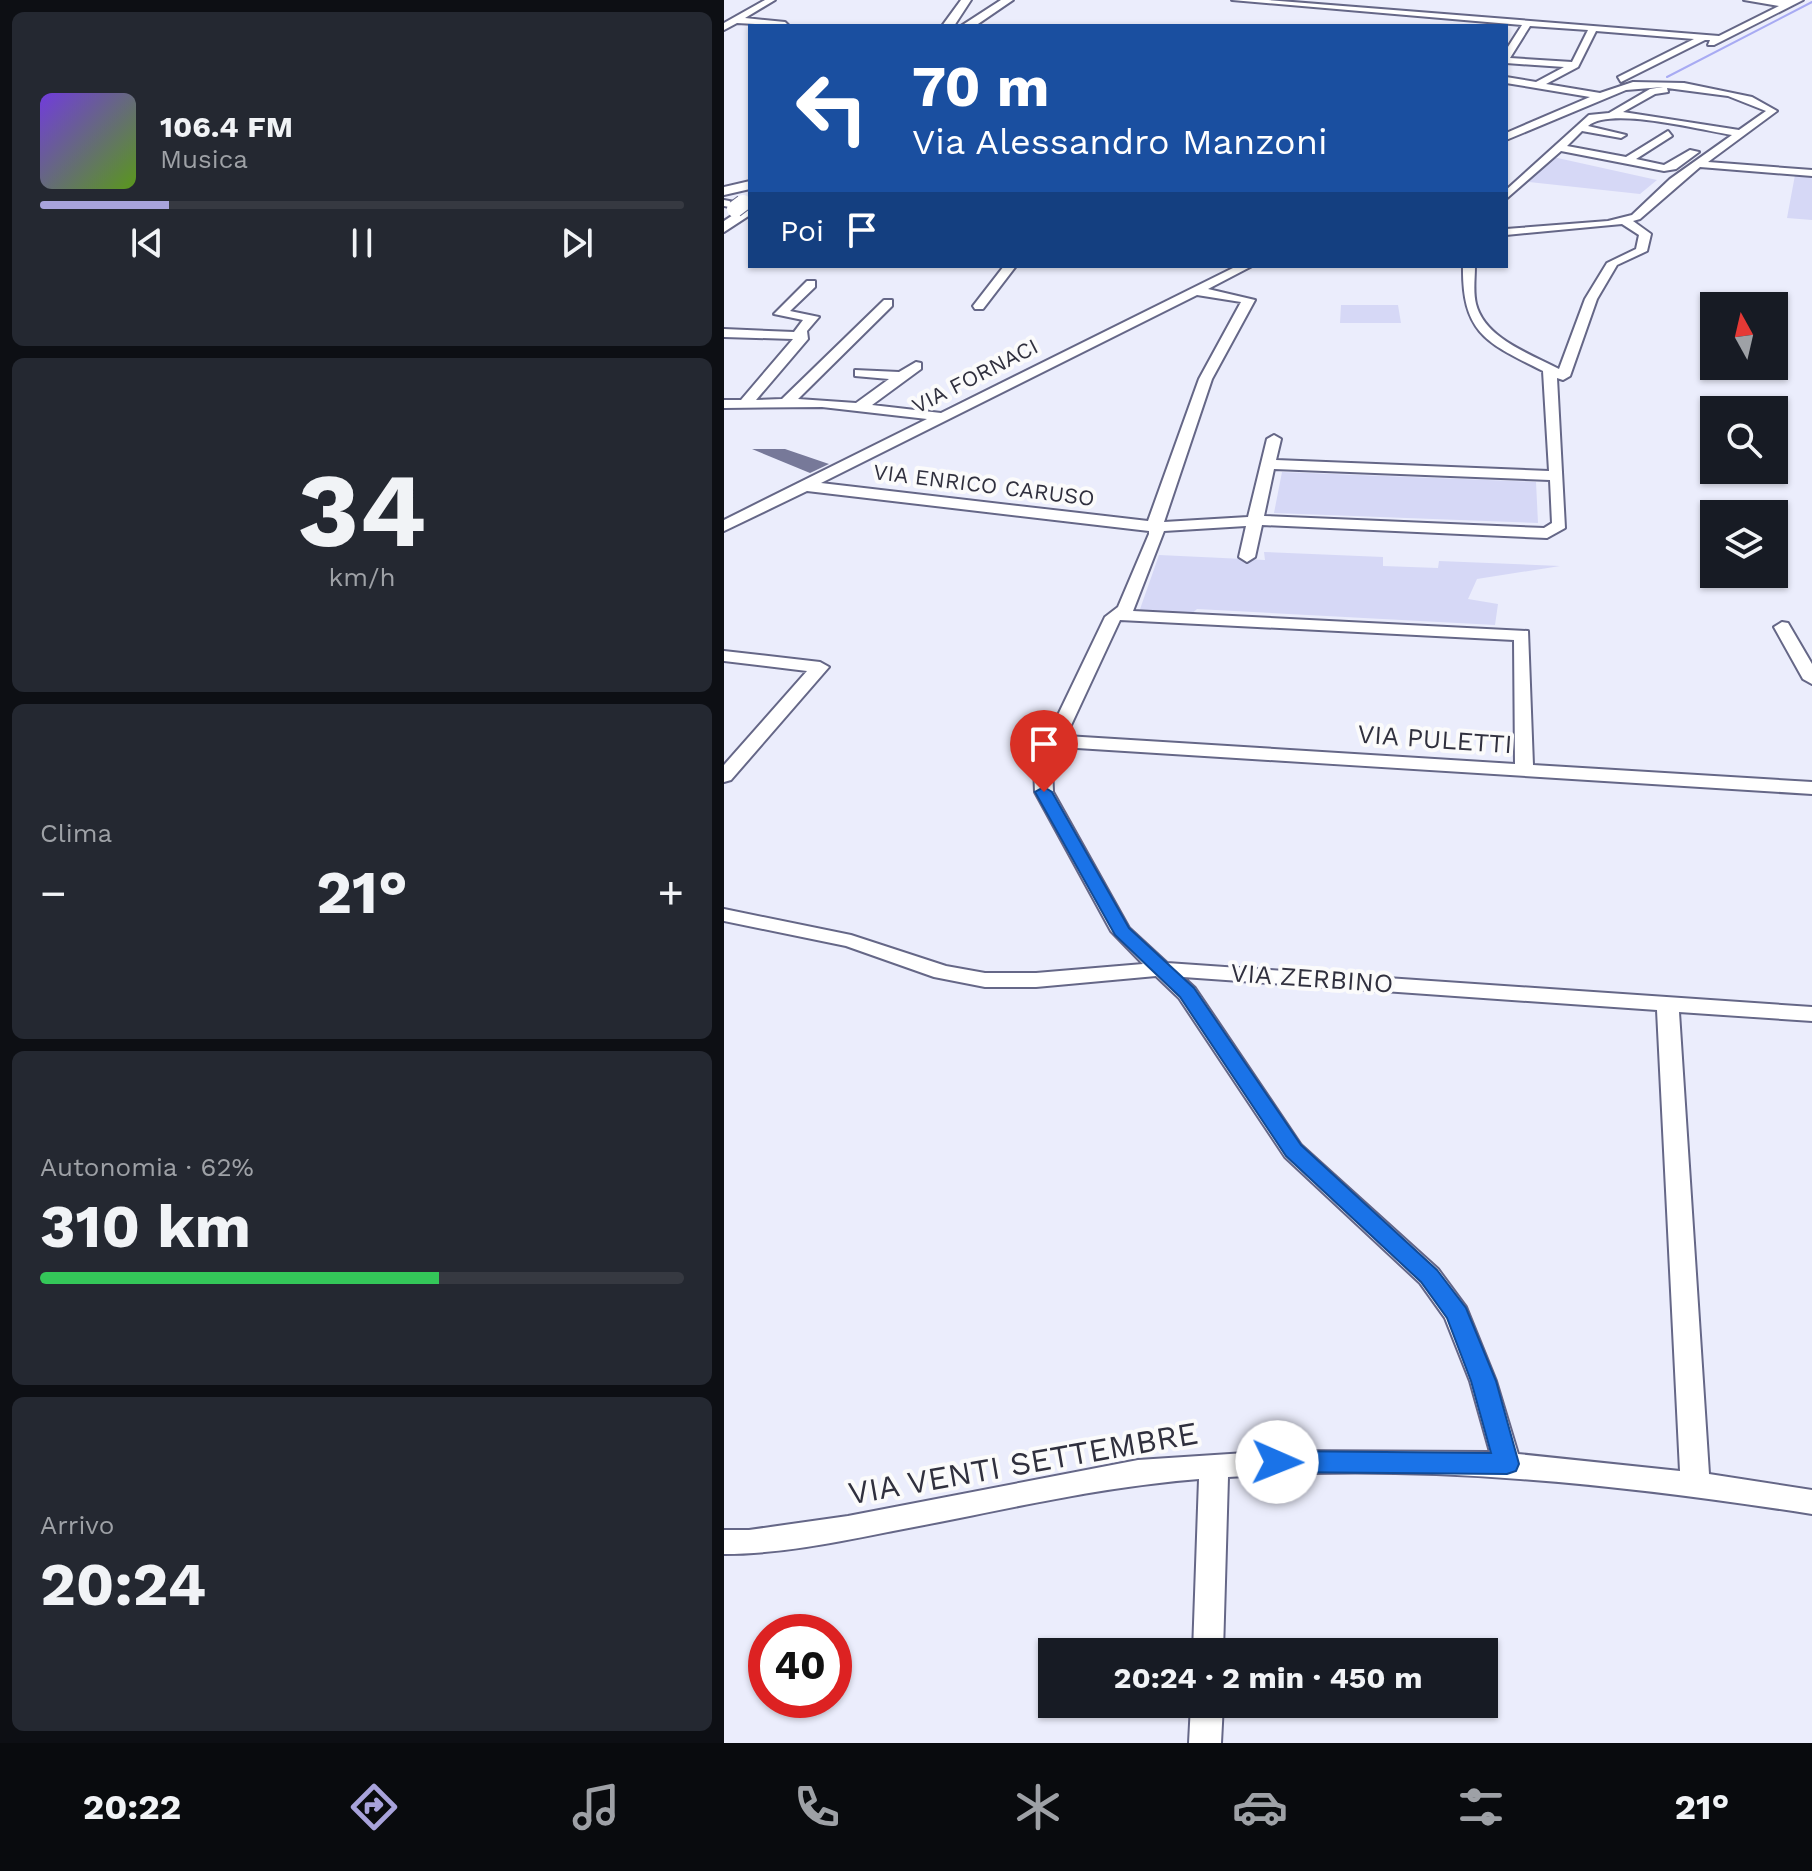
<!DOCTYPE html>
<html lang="it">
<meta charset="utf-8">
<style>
:root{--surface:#171b24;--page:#242831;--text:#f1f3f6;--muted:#9ea1a6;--line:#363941;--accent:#a8a3db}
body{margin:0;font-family:"Work Sans",sans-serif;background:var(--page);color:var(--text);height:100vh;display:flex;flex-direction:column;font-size:30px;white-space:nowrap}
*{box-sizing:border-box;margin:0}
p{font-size:26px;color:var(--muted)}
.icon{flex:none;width:44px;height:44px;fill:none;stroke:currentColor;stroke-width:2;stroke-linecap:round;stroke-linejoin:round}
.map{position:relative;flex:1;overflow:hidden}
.drawer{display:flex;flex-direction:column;gap:12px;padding:12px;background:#0d0f14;width:724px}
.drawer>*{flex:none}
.top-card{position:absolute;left:24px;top:24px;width:760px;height:244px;border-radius:0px;box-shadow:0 2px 6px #0004;background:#1a4fa0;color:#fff;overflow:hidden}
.needle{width:52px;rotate:352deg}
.fabs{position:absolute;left:976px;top:292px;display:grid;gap:16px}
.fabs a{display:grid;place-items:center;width:88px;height:88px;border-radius:0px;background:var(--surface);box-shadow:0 2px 6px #0004;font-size:40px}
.speed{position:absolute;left:24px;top:1614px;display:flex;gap:16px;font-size:40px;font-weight:700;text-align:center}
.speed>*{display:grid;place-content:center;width:104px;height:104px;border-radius:50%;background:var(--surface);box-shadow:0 2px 6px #0004;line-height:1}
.speed .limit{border:12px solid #d22;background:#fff;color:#111}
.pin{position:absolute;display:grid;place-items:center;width:68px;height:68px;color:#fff;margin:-82px -34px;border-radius:50% 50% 50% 0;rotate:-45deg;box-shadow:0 0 8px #0007}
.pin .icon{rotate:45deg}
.me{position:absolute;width:88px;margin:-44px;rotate:91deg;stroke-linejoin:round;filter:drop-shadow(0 0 6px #0008)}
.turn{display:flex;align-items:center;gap:28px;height:168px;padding:0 32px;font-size:36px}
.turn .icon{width:104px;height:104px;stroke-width:2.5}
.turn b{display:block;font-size:56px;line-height:68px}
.then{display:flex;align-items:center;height:76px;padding:0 32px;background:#0003;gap:16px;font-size:30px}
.big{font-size:60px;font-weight:700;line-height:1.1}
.drawer .widget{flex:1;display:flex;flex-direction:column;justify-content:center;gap:12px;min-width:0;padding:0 28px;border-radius:12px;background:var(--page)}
.drawer .dial{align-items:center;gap:0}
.dial b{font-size:104px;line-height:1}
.song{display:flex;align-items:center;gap:24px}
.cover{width:96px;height:96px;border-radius:12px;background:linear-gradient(135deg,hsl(260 70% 55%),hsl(90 70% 35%))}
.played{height:8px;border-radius:4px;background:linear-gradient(90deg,var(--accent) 20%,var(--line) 20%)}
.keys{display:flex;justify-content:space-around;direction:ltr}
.heat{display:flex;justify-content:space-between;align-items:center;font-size:44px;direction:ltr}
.charge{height:12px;border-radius:6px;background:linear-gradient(90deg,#34c759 62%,var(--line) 0)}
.trip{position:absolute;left:314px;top:1638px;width:460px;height:80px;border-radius:0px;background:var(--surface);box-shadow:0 2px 6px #0004;font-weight:700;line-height:80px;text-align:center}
.menu{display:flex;height:128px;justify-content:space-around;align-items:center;background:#090b0e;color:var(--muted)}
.menu .icon{width:56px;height:56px}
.menu .selected{color:var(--accent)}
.menu b{font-size:36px;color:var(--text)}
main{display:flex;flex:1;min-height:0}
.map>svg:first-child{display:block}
.green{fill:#d6d8f6}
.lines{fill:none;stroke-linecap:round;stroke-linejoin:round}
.stream{stroke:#a8abf3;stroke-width:2}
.building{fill:#777999}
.minor-casing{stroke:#656787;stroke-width:4}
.major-casing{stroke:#656787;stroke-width:4}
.minor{fill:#fff;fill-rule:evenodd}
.major{fill:#fff;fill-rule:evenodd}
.major-bridge-casing{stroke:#656787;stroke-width:18;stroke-linecap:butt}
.major-bridge{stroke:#fff;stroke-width:16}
.route{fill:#1a73e8;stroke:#114b97;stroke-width:2}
.labels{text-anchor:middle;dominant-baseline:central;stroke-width:8;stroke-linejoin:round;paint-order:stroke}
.far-street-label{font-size:22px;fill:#30303e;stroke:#fbfbfb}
.street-label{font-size:26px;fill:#30303e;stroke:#fbfbfb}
.near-street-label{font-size:32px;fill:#30303e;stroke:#fbfbfb}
</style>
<main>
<section class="drawer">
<div class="widget">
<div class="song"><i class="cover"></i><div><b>106.4 FM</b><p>Musica</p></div></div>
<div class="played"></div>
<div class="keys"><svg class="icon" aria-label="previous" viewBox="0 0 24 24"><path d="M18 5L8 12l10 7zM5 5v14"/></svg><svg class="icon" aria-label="pause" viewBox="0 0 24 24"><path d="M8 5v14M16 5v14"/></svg><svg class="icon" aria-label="next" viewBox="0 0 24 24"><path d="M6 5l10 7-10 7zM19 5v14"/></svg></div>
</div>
<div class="widget dial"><b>34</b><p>km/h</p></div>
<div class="widget"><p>Clima</p>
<div class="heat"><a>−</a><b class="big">21°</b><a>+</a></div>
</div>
<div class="widget"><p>Autonomia · 62%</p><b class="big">310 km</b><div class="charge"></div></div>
<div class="widget"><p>Arrivo</p><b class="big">20:24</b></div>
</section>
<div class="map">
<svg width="1088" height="1743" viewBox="0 0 1088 1743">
<rect width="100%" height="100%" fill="#ebedfc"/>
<path class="green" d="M829,157L933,180L916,194L805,182Z
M1071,175L1088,176V220L1063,218Z
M617,305H674L677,323H616Z
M558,472L812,482L814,523L550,513Z
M540,552L659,557V566L714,568L715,561L836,566L753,579L744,599L774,604L771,625L473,609L465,616L415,612L435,555L541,560Z"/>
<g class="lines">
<path class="stream" d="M943,77L1088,2"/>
</g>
<path class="building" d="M28,449H61L105,464L86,473Z"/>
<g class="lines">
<defs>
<path id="minor" d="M41,0H51L21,18L61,22L65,26L13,23L0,30V23Z
M508,0H544L995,36L1055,6L1020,0H1079L990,45H984L986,40H981L897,82L894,77L970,39L872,31L854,67L822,84L876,93L909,82L960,83L1028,97L1053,111L984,162L1088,170V176L976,167L916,219L909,221L927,234L923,251L893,265L873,299L846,376L839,380L833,378L841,528L823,538L538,525L531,557L523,562L515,557L522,526L440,531L409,611L804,631L809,765L1088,782V794L337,747L328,765L329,792L405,928L443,963L1088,1007V1021L955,1012L985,1474L1088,1490V1514C895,1484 699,1463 504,1477L499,1652H469L475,1479C372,1487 271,1512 169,1531C114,1542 56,1554 0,1554V1530H25L124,1516L414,1460L553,1451L766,1452L746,1381L721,1318L696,1283L561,1157L455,998L432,976L312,987H261L210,977L122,946L0,921V909L127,935L222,966L261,973H312L419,964L387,931L311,792L310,765L381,617L394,607L425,534V531L83,491L0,531V520L203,419L98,407L0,408V400H17L69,339L0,337V329L70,332L79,320L50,314L83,281H91V287L66,311L95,317L83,331L84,339L32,400L58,399L160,300H168V306L74,399L132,403L165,379L131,376V370L175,372L192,362L197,363V369L148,405L217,413L513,266H528L484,289L531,300L488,379L440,522L524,517L543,439L550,435L557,439L552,460L825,471L819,371C763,343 738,334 739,266H751C751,278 749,292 752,304C761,339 807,354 835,369L861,299L883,263L912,249L915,235L898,224L782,235V229L884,221L908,215L946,179L1008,135C977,130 886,106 864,126L902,135L897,138L858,131L843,146L902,157L944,131L948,136L912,159L940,165L966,150L975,152L952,169L940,171L837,151L782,199V190L865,115L885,113L926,89L939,87L902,90L782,140V133L866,97L782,83V77L812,82L840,67L782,63V50L798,25ZM806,26L864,30L848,62L786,58ZM943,88L1004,96L1042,111L1015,130L899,112L931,94L944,92ZM473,295L517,302L475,379L424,521L97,483ZM550,469L826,480L828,523L820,528L540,516ZM396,620L790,640L791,764L342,736ZM459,977L933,1010L956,1471L794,1454L772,1381L742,1307L714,1269L577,1145L471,988Z
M0,200L26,205V211L0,206Z
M280,266H292L259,309H251L249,306Z
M1058,622L1064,623L1088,664V684L1079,679L1050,627Z
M0,651L96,662L105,667L7,780L0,782V765L83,671L0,661Z
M467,1704H499L497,1743H465Z"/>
<path id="major" d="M237,0H247L230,26H218Z
M277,0H289L251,26H237Z
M26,181V189L0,195V187Z
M26,204V215L0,232V221Z"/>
</defs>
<use href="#minor" class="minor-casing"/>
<use href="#major" class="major-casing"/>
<use href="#minor" class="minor"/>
<use href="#major" class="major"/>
<defs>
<path id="major-bridge" d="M11,209L19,203"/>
</defs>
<use href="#major-bridge" class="major-bridge-casing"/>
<use href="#major-bridge" class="major-bridge"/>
</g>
<path class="route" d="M320,787L328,792L405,928L470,988L577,1145L713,1270L742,1308L772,1381L795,1464L792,1471L783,1474L553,1472L544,1469L540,1462L544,1454L553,1451L767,1453L747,1381L723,1318L697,1282L562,1156L456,997L391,935L311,792Z"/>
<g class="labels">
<g class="far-street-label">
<text transform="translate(251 376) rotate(-27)">VIA FORNACI</text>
<text transform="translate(260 485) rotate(7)">VIA ENRICO CARUSO</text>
</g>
<g class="street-label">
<text transform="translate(711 739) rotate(4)">VIA PULETTI</text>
<text transform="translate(588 978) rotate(4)">VIA ZERBINO</text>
</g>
<g class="near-street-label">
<text transform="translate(299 1463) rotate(-10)">VIA VENTI SETTEMBRE</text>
</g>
</g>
</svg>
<div class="fabs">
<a><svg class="needle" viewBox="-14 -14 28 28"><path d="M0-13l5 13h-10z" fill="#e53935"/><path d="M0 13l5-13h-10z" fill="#9ea1a6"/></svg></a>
<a><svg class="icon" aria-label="search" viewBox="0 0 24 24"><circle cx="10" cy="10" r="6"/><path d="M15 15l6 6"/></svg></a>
<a><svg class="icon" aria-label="layers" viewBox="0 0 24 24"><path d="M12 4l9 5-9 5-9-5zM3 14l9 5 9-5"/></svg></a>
</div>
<div class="speed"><div class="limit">40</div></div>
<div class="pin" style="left:320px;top:792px;background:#d93025"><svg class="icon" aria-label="arrive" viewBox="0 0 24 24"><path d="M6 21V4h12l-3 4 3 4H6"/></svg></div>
<svg class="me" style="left:553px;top:1462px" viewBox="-20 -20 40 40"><circle r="19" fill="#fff"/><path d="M0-13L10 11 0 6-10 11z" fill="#1a73e8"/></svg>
<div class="trip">20:24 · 2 min · 450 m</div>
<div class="top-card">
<div class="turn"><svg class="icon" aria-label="left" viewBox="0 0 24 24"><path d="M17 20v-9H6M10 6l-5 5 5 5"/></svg><div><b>70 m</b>Via Alessandro Manzoni</div></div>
<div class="then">Poi<svg class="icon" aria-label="arrive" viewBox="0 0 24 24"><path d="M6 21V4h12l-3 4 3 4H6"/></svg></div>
</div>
</div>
</main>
<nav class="menu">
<b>20:22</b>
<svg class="icon selected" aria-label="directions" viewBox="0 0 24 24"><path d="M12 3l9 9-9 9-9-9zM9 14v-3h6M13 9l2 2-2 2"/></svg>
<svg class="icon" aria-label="music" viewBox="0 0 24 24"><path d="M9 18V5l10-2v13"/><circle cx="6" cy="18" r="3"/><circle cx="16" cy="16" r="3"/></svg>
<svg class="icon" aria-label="phone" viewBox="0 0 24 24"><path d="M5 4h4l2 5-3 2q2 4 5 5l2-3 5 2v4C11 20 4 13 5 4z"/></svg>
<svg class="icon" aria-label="climate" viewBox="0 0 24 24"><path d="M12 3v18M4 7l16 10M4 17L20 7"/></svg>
<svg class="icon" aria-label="car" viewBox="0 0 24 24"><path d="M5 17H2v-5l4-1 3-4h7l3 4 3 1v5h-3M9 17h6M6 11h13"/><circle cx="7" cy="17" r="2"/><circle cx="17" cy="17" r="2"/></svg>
<svg class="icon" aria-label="filters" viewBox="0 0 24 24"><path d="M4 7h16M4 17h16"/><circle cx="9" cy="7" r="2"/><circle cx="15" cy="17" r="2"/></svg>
<b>21°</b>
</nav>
